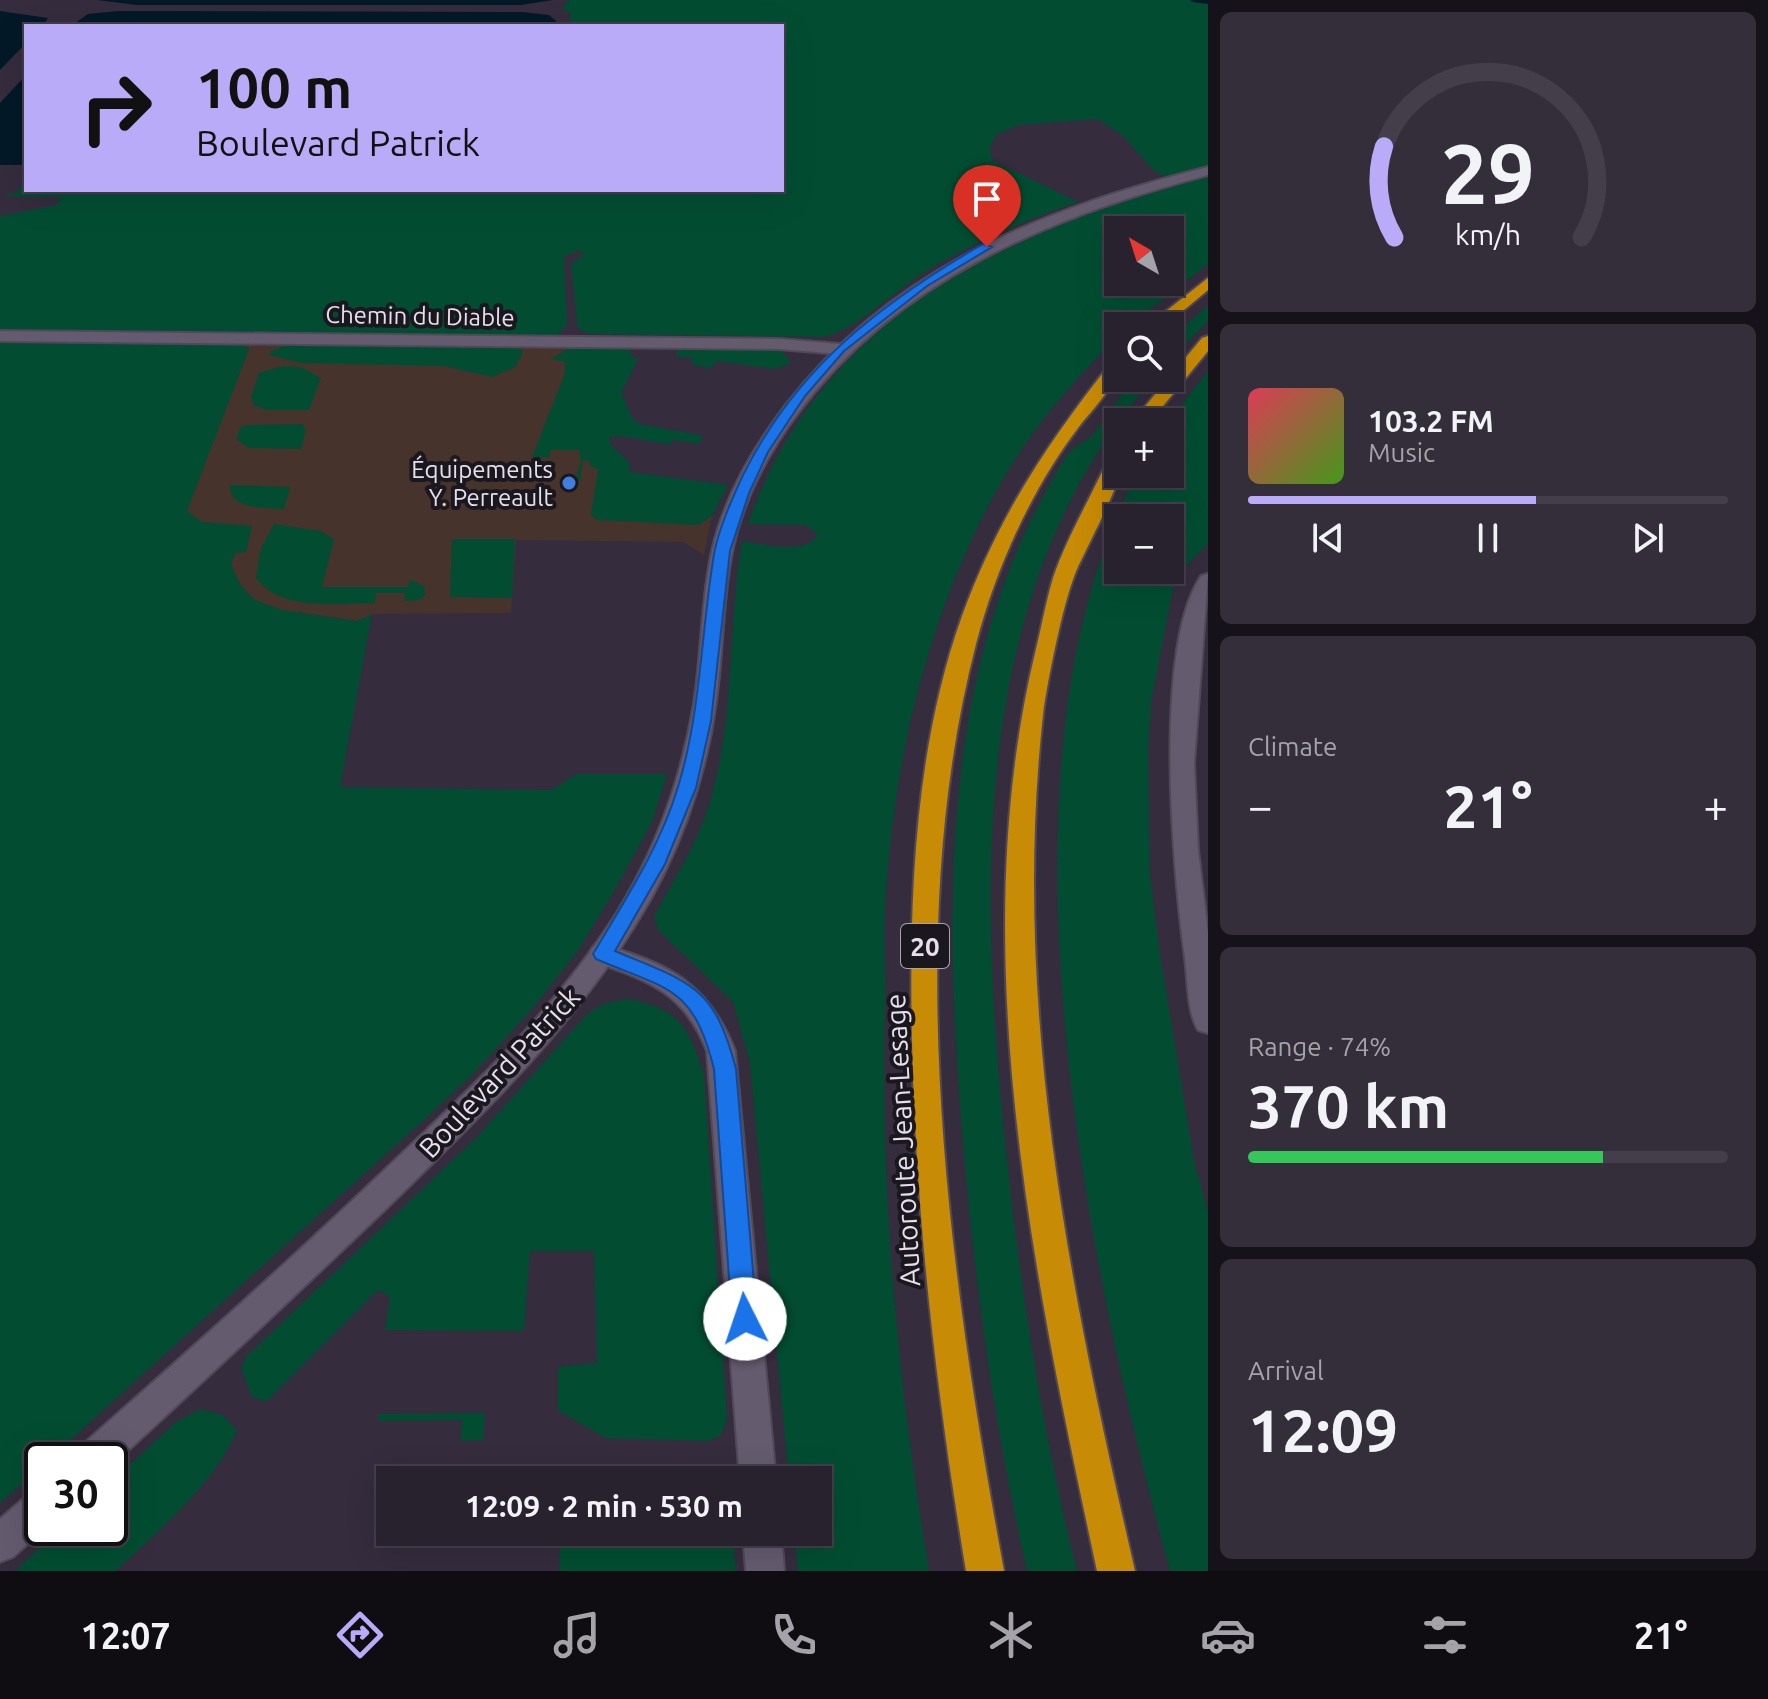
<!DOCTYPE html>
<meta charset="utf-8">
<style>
:root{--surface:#28212e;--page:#342e3a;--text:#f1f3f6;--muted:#a5a3aa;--line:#443e4a;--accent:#b9abf7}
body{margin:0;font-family:Ubuntu,sans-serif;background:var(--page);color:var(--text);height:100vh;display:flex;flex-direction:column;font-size:30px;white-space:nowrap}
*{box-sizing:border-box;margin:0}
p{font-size:26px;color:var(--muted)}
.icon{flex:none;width:44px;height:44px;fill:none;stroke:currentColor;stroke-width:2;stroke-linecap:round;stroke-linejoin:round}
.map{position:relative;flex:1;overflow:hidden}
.drawer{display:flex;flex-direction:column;gap:12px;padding:12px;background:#161219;width:560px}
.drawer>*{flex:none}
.banner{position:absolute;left:24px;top:24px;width:760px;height:168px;border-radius:0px;box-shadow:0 8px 32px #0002,0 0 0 2px var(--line);background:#b9abf7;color:#111;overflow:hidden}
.needle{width:52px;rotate:321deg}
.buttons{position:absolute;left:1104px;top:216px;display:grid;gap:16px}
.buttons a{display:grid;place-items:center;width:80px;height:80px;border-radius:0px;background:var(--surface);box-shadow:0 8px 32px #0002,0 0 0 2px var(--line);font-size:40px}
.speed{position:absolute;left:24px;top:1442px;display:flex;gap:16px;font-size:40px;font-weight:700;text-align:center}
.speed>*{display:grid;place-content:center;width:104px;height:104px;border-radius:50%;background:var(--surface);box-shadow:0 8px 32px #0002,0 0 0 2px var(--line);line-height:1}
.speed .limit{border:4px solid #111;border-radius:12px;background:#fff;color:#111}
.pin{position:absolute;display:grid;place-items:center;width:68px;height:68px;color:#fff;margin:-82px -34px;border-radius:50% 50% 50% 0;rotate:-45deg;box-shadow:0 0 8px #0007}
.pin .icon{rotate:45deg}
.me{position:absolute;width:88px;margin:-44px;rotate:356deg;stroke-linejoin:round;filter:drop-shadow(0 0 6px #0008)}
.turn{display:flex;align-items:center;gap:28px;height:168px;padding:0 40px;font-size:36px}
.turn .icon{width:104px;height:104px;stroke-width:2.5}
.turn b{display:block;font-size:56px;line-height:68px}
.big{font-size:60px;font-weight:700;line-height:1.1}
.drawer .widget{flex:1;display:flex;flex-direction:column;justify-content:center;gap:12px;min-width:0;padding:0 28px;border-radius:12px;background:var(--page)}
.drawer .dial{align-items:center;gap:0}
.dial svg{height:208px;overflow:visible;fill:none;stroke:var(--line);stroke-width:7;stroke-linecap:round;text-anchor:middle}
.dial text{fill:var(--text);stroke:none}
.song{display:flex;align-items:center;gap:24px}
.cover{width:96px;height:96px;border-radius:12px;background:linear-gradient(135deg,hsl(350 70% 55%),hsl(100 70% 35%))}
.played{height:8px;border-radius:4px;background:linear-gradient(90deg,var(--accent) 60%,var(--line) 60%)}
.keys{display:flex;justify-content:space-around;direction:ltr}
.heat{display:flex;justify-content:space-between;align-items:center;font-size:44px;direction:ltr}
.charge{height:12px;border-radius:6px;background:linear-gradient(90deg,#34c759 74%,var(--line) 0)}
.trip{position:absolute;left:376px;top:1466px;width:456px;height:80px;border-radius:0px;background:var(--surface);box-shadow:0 8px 32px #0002,0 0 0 2px var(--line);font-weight:700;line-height:80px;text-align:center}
.dock{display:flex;height:128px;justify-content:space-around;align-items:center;background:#100d12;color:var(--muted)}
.dock .icon{width:56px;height:56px}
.dock .current{color:var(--accent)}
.dock b{font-size:36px;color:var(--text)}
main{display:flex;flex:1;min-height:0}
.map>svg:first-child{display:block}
.commercial{fill:#46332c}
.green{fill:#024d32;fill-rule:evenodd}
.water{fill:#031928}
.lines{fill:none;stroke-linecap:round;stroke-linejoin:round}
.stream{stroke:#031928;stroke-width:4}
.minor-casing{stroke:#514958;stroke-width:4}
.tertiary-casing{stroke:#514958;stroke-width:4}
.motorway-casing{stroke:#514958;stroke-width:4}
.minor{fill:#645b6f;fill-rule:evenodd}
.tertiary{fill:#645b6f;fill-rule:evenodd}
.motorway{fill:#c88b05;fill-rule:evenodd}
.route{fill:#1a73e8;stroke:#114b97;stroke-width:2}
.shop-dot{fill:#3f7fe0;stroke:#1b171f;stroke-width:3}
.labels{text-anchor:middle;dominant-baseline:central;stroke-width:8;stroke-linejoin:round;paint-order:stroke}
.far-street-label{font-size:24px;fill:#e5dfeb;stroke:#1b171f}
.far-poi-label{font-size:24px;fill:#e5dfeb;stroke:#1b171f;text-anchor:end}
.shield{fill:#1b171f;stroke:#a8a3ae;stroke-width:2}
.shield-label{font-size:26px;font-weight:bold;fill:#e5dfeb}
.street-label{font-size:28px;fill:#e5dfeb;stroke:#1b171f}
</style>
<main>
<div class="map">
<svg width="1208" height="1571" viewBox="0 0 1208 1571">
<rect width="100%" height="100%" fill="#352c3e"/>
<path class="commercial" d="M243,345L630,348L598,469L698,525L712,516L704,555L684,542L516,540L511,613L373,614L357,621L282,610L255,600L241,586L231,565L235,554L186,511L249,349Z"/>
<path class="green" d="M569,0H1208V166L1166,176L1155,172L1122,135L1097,119L1018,125L997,134L989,148L993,161L1078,202C1025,220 974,242 926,271C896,289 855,331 823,337L589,334L578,328L577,322L571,264L584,254L578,250L564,257L567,325L557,335L0,331V216L56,205L63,197L0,196L16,193L26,181V190H782V26H571L570,13L562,8Z
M1208,177V264L1129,326H1118V336C1077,377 1036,423 1007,472C930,603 893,757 885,908C883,941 886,974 885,1006C880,1196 898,1383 929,1571H798L794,1532H818V1480H789L750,1063L733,1002L659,931L654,917C673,880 695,848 708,808C736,721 727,629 742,541C763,544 805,556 818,534L805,525L748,524C821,315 1009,230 1208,177ZM1118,230H1170V282H1118Z
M1208,306V321L1170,360V338Z
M0,343L243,345L249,349L187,511L202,522L252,526L246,552L235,553L231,565L241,586L255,600L282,610L357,621L372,614L340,787L551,790L577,774H667L652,822L614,891L577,952L531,1010L472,1075L427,1117L48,1460H42V1466L0,1503Z
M287,345L520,348L523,353L515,367L492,377L443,366L301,363L269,355L271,351Z
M569,348H630L631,356L638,359L621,393L633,419L640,424L704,436L699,444L673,440L670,444C650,443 629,434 609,437C609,449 624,454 630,464L629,472L728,485L712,516L698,525L597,520L591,515L598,469L589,466L590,461L583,460L580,481H575L581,461L579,450H550L549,458L532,457L565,373V362L551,359Z
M677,349L781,350L791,363L774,369L717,361L711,368L692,365L693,358L677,357Z
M282,366L301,367L321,378L309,410H266L254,405L251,397L259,373Z
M1208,371V543L1175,578L1151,702L1148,752L1150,876L1160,954L1194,1161L1208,1212V1571H1170C1087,1266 982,765 1137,474H1170L1168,422ZM1118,518H1170V570H1118Z
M1135,378H1154C965,587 979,899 1007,1161C1022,1299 1043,1436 1077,1571H1027C994,1425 974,1280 962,1132C945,916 939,679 1050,484C1056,473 1062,461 1070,452C1076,444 1088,442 1094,433C1108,415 1120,396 1135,378Z
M302,424L306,429L301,449L249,448L236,439L241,427L247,425Z
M230,485L290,487L284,509C266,508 229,510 230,485Z
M274,524L321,531L334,539L322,587H408L410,580L424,586L425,596L419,600L405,601V593H376L375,603C336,603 282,612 256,578L261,548Z
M452,539H515L512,598L450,597Z
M627,999C679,1008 689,1027 704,1075L727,1420L721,1435L708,1441L605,1438L558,1410V1367L597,1363L594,1251H530L524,1331L385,1330L390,1297L378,1290L267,1401L252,1397L241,1368L247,1356L478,1136L587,1014L603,1004Z
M200,1409L223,1415L237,1430C214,1486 158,1530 116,1571H15L61,1528H110V1483L176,1422Z
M485,1413L483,1440L461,1441L462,1420L378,1421L379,1414Z
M583,1532H732L736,1571H559L560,1548Z"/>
<path class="water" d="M97,0H553L521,5H137Z
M0,11L48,18L43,26H26V43L0,70Z
M118,11L522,12L549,15L556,21L555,26H71L88,14Z
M26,75V165H0V103Z"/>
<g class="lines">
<path class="stream" d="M1193,0L1208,2"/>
<defs>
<path id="minor" d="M0,331L779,339L840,344L848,349L840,354L779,349L0,341Z
M603,945C670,964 709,984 735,1051L776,1480H740L707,1051C684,992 649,981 593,961L589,954L593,947Z
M743,1532H781L784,1571H746Z"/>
<path id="tertiary" d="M1208,167V175C1050,217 899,278 798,413C766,455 740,506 731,558C722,605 723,654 716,701C706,781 677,859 634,927C569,1031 479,1118 392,1203C299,1292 205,1380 110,1467V1460H74L79,1448C185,1354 291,1260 393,1162C474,1086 556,1008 616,914C656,850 682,777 694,703C702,653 701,601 712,551C724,498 752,449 785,406C892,267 1043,209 1208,167Z
M1208,574L1194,763L1198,850L1208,933V1033L1198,1030C1187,1011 1188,980 1185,958C1173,871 1153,648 1201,576Z
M42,1488L45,1528L13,1557L0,1562V1519L29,1494Z"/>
<path id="motorway" d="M1208,278V290L1165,326H1147Z
M1208,336V351L1150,422H1132L1202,338Z
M1118,359C1118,386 1094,407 1078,428C1031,490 996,568 976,644C900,937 950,1277 1004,1571H966C937,1396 916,1220 912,1042C909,900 914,750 962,616C999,515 1047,444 1112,361Z
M1118,452C1118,458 1120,470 1119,474C1117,492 1084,552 1075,574C1063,604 1047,682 1043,715C1011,1005 1070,1290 1135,1571H1097C1034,1276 963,947 1036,649C1042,625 1046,601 1053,578C1067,537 1091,497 1109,457Z"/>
</defs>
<use href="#minor" class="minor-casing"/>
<use href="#tertiary" class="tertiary-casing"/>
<use href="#motorway" class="motorway-casing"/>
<use href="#minor" class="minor"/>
<use href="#tertiary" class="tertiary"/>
<use href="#motorway" class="motorway"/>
</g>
<path class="route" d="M983,244L992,247L927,286L844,351L805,396L768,452L749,493L730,551L711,721L696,788L665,864L615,951C690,983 714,984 736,1069L757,1319L754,1327L745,1330L736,1327L732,1319L714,1069C693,985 668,990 596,959L593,954C625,900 660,847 678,787C701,712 701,632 714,554C719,528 732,499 743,475C797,367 881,303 983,244Z"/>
<circle class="shop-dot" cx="569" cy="483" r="8"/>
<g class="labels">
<g class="far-street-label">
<text transform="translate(420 316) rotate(1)">Chemin du Diable</text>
</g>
<g class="far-poi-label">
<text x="553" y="469">Équipements<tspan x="553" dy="28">Y. Perreault</tspan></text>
</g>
<rect class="shield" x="901" y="924" width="48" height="44" rx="6"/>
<g class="shield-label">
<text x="925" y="946">20</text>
</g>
<g class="street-label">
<text transform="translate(499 1072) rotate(-47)">Boulevard Patrick</text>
<text transform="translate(902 1140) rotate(-93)">Autoroute Jean-Lesage</text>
</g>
</g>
</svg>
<div class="buttons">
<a><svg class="needle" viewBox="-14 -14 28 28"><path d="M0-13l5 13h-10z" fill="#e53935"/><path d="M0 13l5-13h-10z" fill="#a5a3aa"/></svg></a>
<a><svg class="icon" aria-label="search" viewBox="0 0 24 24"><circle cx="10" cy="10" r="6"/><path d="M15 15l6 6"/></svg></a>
<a>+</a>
<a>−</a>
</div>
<div class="speed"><div class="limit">30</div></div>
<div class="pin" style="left:987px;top:247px;background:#d93025"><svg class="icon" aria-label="arrive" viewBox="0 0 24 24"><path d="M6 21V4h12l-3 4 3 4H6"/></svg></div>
<svg class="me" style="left:745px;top:1319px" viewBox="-20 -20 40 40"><circle r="19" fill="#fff"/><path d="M0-13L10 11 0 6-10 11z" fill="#1a73e8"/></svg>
<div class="trip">12:09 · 2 min · 530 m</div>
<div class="banner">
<div class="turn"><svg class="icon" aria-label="right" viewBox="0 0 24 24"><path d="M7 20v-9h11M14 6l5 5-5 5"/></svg><div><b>100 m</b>Boulevard Patrick</div></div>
</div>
</div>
<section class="drawer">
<div class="widget dial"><svg viewBox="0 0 100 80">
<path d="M14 69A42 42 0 1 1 86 69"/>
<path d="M14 69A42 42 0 0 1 10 34" stroke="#b9abf7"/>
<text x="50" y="56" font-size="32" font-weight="700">29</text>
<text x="50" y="72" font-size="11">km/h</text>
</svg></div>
<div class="widget">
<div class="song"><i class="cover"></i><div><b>103.2 FM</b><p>Music</p></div></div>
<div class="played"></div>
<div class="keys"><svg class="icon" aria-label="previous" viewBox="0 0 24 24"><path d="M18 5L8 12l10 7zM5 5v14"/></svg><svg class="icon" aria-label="pause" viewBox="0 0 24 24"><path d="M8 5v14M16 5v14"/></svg><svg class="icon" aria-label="next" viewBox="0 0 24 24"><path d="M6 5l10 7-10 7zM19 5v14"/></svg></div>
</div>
<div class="widget"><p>Climate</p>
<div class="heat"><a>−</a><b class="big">21°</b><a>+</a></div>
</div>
<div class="widget"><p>Range · 74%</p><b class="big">370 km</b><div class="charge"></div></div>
<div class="widget"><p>Arrival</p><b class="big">12:09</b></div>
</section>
</main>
<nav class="dock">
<b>12:07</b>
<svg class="icon current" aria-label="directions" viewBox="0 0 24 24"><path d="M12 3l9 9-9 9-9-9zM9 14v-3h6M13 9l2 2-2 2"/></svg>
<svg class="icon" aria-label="music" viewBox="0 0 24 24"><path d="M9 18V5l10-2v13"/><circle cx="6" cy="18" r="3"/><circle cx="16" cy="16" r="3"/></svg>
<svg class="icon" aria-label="phone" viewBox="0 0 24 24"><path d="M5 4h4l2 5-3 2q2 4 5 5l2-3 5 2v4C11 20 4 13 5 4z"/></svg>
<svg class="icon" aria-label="climate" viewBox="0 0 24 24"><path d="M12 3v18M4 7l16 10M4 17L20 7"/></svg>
<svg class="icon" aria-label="car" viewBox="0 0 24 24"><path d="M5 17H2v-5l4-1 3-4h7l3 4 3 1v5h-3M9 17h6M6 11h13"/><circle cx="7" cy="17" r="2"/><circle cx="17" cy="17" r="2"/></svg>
<svg class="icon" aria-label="filters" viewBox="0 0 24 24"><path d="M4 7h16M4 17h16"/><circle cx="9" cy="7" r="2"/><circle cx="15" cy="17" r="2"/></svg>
<b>21°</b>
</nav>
